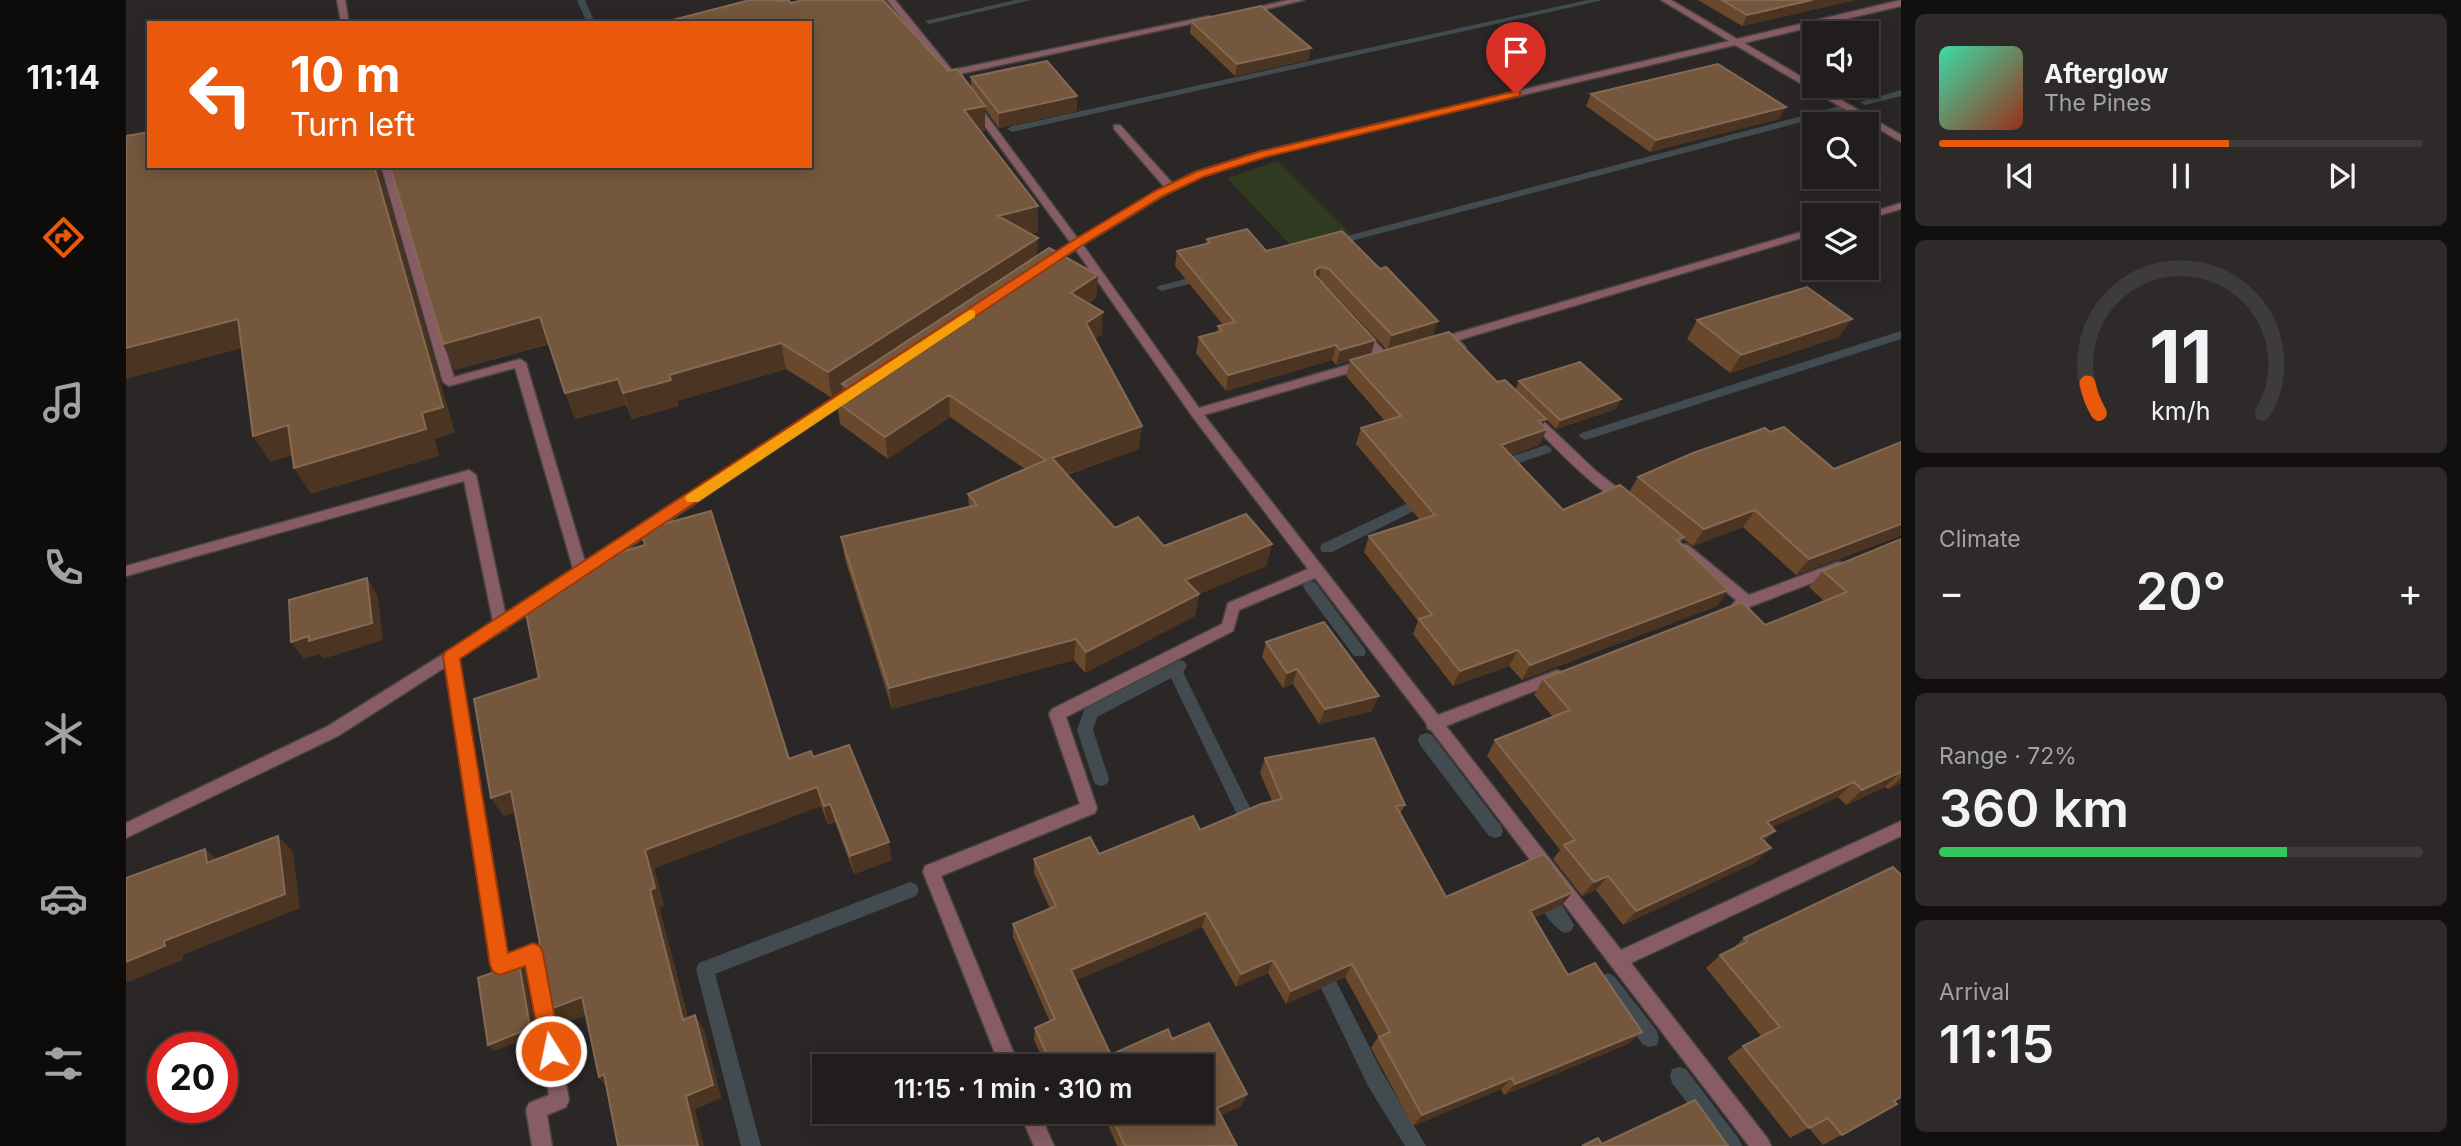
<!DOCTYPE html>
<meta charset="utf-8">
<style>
:root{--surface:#201d1c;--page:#2d2a29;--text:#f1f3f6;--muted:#a2a2a3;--line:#3d3b3b;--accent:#ea580c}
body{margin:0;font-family:Inter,sans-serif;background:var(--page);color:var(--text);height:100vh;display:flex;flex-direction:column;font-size:26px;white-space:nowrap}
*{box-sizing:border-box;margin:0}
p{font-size:23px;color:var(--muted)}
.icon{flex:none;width:38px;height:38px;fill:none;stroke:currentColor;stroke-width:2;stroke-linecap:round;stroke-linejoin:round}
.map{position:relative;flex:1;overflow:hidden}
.panel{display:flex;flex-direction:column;gap:14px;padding:14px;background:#12100f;width:560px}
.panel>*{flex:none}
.guide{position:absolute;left:21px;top:21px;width:665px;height:147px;border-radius:0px;box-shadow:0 4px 18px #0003,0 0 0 2px var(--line);background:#ea580c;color:#fff;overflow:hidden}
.fabs{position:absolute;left:1676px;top:21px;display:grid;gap:14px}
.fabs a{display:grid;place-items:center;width:77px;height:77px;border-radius:0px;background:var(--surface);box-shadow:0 4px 18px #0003,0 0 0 2px var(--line);font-size:35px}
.speed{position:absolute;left:21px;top:1032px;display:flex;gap:14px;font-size:35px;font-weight:700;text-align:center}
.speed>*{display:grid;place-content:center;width:91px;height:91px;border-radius:50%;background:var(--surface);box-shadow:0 4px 18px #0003,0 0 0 2px var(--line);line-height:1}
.speed .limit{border:10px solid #d22;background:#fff;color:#111}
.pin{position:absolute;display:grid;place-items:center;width:60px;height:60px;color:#fff;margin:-72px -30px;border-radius:50% 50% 50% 0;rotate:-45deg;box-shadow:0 0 7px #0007}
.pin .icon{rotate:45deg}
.me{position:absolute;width:77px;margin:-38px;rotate:350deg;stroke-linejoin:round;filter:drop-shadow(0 0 5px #0008)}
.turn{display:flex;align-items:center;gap:24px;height:147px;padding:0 28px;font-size:32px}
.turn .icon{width:91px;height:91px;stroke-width:2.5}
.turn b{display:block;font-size:49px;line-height:60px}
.big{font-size:52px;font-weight:600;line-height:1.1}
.panel .card{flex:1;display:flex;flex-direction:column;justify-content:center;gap:10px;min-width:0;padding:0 24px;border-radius:10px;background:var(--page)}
.panel .dial{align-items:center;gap:0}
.dial svg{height:182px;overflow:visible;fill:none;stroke:var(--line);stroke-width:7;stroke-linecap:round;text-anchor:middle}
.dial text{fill:var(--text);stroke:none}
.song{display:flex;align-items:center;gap:21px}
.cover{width:84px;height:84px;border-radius:10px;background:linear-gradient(135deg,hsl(160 70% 55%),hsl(10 70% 35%))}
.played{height:7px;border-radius:4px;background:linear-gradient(90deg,var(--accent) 60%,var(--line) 60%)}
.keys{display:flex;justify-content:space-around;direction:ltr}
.heat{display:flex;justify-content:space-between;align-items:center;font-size:38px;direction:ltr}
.charge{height:10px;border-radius:5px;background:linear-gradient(90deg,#34c759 72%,var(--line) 0)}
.trip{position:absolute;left:686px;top:1054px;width:402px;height:70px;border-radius:0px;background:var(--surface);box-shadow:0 4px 18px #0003,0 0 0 2px var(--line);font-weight:600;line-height:70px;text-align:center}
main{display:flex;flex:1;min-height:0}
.menu{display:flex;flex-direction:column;width:126px;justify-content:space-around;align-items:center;background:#0d0c0b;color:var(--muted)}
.menu .icon{width:49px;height:49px}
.menu .selected{color:var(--accent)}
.menu b{font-size:32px;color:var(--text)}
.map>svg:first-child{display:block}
.green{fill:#2f3a20}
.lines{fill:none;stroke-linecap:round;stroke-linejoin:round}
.stream{fill:#424c50;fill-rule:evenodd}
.service-casing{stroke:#464342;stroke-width:3}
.minor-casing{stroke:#464342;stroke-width:3}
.tertiary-casing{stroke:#464342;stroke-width:3}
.service{fill:#875c64;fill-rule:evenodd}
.minor{fill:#875c64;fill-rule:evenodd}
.tertiary{fill:#875c64;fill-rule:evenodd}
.wall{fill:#69482b;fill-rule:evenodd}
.shaded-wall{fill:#4b3421}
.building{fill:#75573d;stroke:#846a54;stroke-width:2}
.route{fill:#ea580c;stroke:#983908;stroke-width:2}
.slow{fill:#f59e0b}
</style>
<main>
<nav class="menu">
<b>11:14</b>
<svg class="icon selected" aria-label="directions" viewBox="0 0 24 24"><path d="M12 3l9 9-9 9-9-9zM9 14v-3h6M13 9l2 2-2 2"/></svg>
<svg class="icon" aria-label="music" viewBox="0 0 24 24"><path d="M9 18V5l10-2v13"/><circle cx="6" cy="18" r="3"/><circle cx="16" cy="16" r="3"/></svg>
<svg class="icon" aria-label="phone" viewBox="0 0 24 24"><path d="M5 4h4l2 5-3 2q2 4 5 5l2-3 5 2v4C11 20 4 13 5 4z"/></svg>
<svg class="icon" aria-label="climate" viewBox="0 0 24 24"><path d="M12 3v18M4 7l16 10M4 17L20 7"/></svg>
<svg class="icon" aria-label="car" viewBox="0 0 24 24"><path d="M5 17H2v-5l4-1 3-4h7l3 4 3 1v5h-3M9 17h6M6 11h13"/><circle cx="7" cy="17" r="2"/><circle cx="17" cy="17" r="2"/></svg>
<svg class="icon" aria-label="filters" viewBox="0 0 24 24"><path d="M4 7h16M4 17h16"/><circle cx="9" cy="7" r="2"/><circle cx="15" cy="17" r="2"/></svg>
</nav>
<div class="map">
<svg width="1775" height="1146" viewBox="0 0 1775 1146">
<rect width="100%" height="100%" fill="#2a2726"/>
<path class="green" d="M1152,161L1225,234L1168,249L1101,178Z"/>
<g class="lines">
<path class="stream" d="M451,0H459L469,23H461Z
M889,0H905L803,24L799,21Z
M1462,0H1477L886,132L881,129L886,126Z
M1775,90V96L1739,105L1734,102Z
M1714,106L1719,109L1717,111L1210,245L1206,246L1201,243L1202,241Z
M1078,274L1084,277L1082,279L1036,291L1030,288L1032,286Z
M1775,331V339L1463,439L1459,440L1453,436L1455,433Z
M1420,445L1426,449L1425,452L1373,470L1367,465L1368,462Z
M1301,494L1306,496L1308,499L1306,502L1206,552H1196L1194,548L1196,544Z
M1184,581L1189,582L1238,648L1240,652L1238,656H1228L1179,590L1177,586L1179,582Z
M1054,660L1059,662L1061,666L1057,672L1134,828L1132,833L1126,835L1120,833L1045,678L971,717L967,730L983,779L981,784L975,786L969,784L967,779L951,730L959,708Z
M1300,733L1306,735L1375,826L1377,831L1375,836L1369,838L1363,836L1294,745L1292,740L1294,735Z
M784,882L790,884L793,890L790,896L589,974L635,1146H615L570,969L573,963Z
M1417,888C1429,893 1442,913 1448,925L1445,931L1439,933C1427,928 1414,908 1408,896L1411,890Z
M1195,960L1201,963L1256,1072L1300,1146H1279L1242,1086L1186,969L1189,963Z
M1482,973L1488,976L1531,1031L1533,1038L1531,1045L1524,1047L1517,1045L1476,988L1473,982L1476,976Z
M1553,1067L1560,1069L1613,1139L1616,1146H1594L1546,1083L1544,1076L1546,1069Z"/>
<defs>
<path id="service" d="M988,125H994L1049,186V190H1041L988,129Z
M255,166H265L328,377L394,359L400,363L462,572L460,576H450L448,572L389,368L323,386L317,382Z
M1235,329L1239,330L1262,355V361H1254L1231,336V330Z
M325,650L330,652L332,656L381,954L407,944L413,947L416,953L443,1100L440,1107L421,1115L426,1146H406L400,1110L403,1103L423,1095L400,964L374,974L368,971L365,965L318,656L320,652Z"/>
<path id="minor" d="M211,0H219L223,23H215Z
M761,0H769L826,70L1083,16L1087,19L829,75L837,84L832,87L829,86Z
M1162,0H1178L1120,14L1116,11Z
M1535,0H1545L1611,39L1775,0V6L1618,43L1775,135V142L1609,45L1139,156L1077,176L1037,196L957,245L1073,408L1235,361H1243L1245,364L1243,367L1078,415L1312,715L1426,672L1431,670L1436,672L1439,676L1436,680L1320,726L1495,950L1775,821V836L1505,963L1642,1139L1645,1146H1623L1305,730L1302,729L1300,723L1189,578L1113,610L1107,631L940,717L971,808L969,813L815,876L893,1066H874L797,872L799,866L954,804L923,714L926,709L1096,624L1102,603L1182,569L1066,416L947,246L844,106L852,104L952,239L1029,192L1069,172L1133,152L1603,41Z
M1775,203V209L1741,219V215H1736Z
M1689,228V234L1333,340L1340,348L1338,351H1330L1318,339L1320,336Z
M1407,414L1411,415L1470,471L1503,497L1505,500L1503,503C1485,508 1418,436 1403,421L1401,418Z
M343,470L350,475L382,626L380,630H370L368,626L338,481L0,576V566Z
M1557,544L1562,545L1623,595L1712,562L1717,563L1719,567L1717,571L1613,611L1608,609L1606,605L1610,600L1552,553L1550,549Z
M893,1111H913L928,1146H908Z"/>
<path id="tertiary" d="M951,241L955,242V246L924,266H916L915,264Z
M725,389L731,393L729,396L470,570H460L458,566L460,562Z
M413,594L418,596L420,600L418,604L212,736L0,838V823L202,726Z"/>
</defs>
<use href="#service" class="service-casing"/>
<use href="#minor" class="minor-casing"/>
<use href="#tertiary" class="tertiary-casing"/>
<use href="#service" class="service"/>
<use href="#minor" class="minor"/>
<use href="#tertiary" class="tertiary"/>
</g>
<path class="wall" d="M1572,0H1729L1616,26Z
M654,1L665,3L822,71L845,88V77L951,111L873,128L859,109V131L855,132L912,206V232L904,234L911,256L972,275L970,298L963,303L976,334L969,339L1013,449L941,475L989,528L1038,546L1146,544L1140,566L1073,594L1069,616L959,673L948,660L766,709L719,559L715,537L843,507L842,494L899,469L824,417L762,459L714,424L711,402L718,397L717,391L706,398L660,369L551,401L552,406L506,419L500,405L449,419L423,344L329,370L317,344Z
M1065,21L1185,48L1182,60L1109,76L1064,33Z
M1465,94L1653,119L1524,152L1460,106Z
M1216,231L1307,337L1371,382L1389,390L1393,381L1495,399L1490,409L1430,429L1420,419L1417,425L1421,429L1413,445L1385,455L1437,510L1503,492L1512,477L1644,432L1708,469L1775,442V536H1774L1670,575L1617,527L1567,546L1557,539L1554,544L1602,590L1591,606L1396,680L1383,666L1327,686L1287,634L1292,621L1238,552L1243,536L1294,520L1230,444L1235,428L1259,421L1220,376L1224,361L1210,365L1206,360L1100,391L1070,353L1073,337L1091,332L1092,326L1097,325L1049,266L1051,251L1080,244L1081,239L1140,251ZM1197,284H1199L1261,350L1245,354Z
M1571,320L1713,337L1604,373L1561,339Z
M1775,539V783L1762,789L1759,787L1720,805L1712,797L1646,827L1630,862L1497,925L1470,890L1456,896L1427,859L1434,850L1361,756L1369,740L1427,717L1408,695L1417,679L1639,625L1698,601L1683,587L1697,571Z
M1140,642L1246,711L1193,724L1167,684L1157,688L1136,657Z
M1248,738L1279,805L1274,814L1320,897L1418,854L1447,892L1436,905L1408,918L1442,975L1469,963L1516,1032L1502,1044L1378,1095L1375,1089L1287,1126L1245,1048L1252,1037L1219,977L1160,1004L1142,973L1110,987L1076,927L950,980L984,1053L983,1055L1042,1029L1046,1039L1083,1023L1121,1094L1115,1106L1095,1115L1111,1146H991L976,1111H1076V1066H920L908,1040L909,1028L924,1022L887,937V924L924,909L908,873V859L964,837L973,854L1067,816L1074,830L1135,804L1146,801L1134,773L1139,758Z
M687,757L766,860L728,874L709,822L702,825L695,806L528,868L538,906L533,907L562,1018L569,1015L578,1030L595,1098L569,1109L480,1086L473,1077L460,1015L432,1026L419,1011L414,944L389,812L378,816L365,798L663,759Z
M1618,938L1768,1101L1771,1104L1697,1145L1683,1128L1664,1138L1601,1058L1617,1046L1636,1037L1580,968L1594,955L1605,950Z"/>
<path class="shaded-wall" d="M1686,0H1729L1616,26L1621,15Z
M1185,48L1182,60L1109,76L1111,64Z
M951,96V111L873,128V113Z
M859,106V131L839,136L838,110Z
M1660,107L1653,119L1524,152L1530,140Z
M248,166H253L329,433L309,439L313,456L185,494L168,468Z
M912,206V232L872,242V216Z
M912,238L911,264L716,384L717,391L706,398L702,372Z
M1195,267L1192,283L1186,286L1189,270Z
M972,275L970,298L944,315L945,293Z
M977,312L976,334L959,345L960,323Z
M414,317L424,343L329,370L317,344Z
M112,319L128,345L0,379V348Z
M1726,319L1713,337L1604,373L1615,355Z
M1312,321L1307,337L1261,350L1266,335Z
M1249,340L1245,355L1210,365L1214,350Z
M655,343L660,369L551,401L552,406L506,419L497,393L543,375Z
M1210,345L1206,360L1100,391L1102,375Z
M492,379L500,405L449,419L439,393Z
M823,395L824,417L762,459L759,437Z
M1495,399L1490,409L1430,429L1434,420Z
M1420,419L1414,432L1421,429L1413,445L1368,461L1375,445L1413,421Z
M162,425L178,452L144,462L127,436Z
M1016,426L1013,449L925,480L926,458Z
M1629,510L1617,527L1567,546L1578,529Z
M1775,524L1774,536L1670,575L1683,559Z
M1146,544L1140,566L1056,601L1059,580Z
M241,578L252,596L257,640L197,659L193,654L178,659L165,642Z
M1602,590L1591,606L1396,680L1404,665Z
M1073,594L1069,616L959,673L960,652Z
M950,639L948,660L766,709L763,688Z
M1392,650L1383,666L1327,686L1334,671Z
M1171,669L1167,684L1157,688L1161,673Z
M1253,696L1246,711L1193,724L1199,709Z
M1775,772L1759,787L1720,805L1736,790Z
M1775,778V783L1762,789Z
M1728,782L1712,797L1626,837L1641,822Z
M691,787L695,806L528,868L538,906L533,907L566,1035L557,1020L524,890L519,850Z
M385,791L397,809L378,816L365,798Z
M704,804L709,822L702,825L698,806Z
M1649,831L1634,846L1635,838Z
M152,836L167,852L174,908L57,955V960L0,983V962Z
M763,842L766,860L728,874L724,856Z
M1645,848L1630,862L1497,925L1510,911Z
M79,849L96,864L81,863Z
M1482,876L1470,890L1456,896L1468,882Z
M1447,892L1436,905L1393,925L1404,911Z
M1080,913L1076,927L944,983L945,970Z
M1147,960L1142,973L1110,987L1115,974Z
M393,963L398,970L410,1035L368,1051L362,1045Z
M1226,964L1219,977L1160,1004L1165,991Z
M456,997L468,1012L432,1026L419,1011Z
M569,1015L578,1030L595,1098L569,1109L578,1146H572L560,1096Z
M1516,1032L1502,1044L1378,1095L1389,1084Z
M478,1074L484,1091L473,1077Z
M1386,1078L1375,1089L1287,1126L1296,1115Z
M1121,1094L1115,1106L1086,1120L1091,1108Z"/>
<path class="building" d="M624,0H654V1L662,0L665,3L678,0H757L822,71L831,69L859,106L838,110L912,206L872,216L912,238L702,372L655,343L543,375L545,380L497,393L492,379L439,393L414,317L317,344L264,166H684V23H535Z
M1596,0H1686L1621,15Z
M1135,6L1185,48L1111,64L1065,21Z
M921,61L951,96L873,113L845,77Z
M1592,64L1660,107L1530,140L1465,94Z
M23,132V166H248L317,407L296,413L300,429L168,468L162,425L127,436L112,319L0,348V136Z
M1121,229L1140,251L1216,231L1254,269L1260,267L1312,321L1266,335L1203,269L1195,267L1189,270V275L1249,340L1214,350L1210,345L1102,375L1073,337L1096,331L1092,326L1109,322L1051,251L1084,243L1081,239Z
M923,248L972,275L945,293L977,312L960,323L1016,426L926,458L989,528L1012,517L1038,546L1120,514L1146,544L1059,580L1073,594L960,652L950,639L763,688L715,537L851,505L842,494L920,460L823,395L759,437L711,402L728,391L716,384Z
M1681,287L1726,319L1615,355L1571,320Z
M1323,332L1371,382L1379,380L1420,419L1413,421L1421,429L1375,445L1437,510L1494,485L1558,537L1551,540L1602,590L1404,665L1392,650L1334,671L1293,619L1306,615L1243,536L1309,515L1235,428L1275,416L1224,360Z
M1454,362L1495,399L1434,420L1393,381Z
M1658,427L1708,469L1775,442V524L1683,559L1629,510L1578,529L1512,477L1567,453L1639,428L1644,432Z
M585,511L663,759L685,751L687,757L723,745L763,842L724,856L704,804L698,806L691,787L519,850L529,888L524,890L557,1020L569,1015L587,1085L560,1096L572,1146H492L478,1074L473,1077L456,997L419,1011L408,946L414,944L385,791L365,798L348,699L413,678L399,608L471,559L519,545L515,530Z
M1775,539V772L1736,790L1728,782L1641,822L1649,831L1635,838L1645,848L1510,911L1482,876L1468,882L1438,845L1449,840L1369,740L1444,710L1417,679L1616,602L1639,625L1721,592L1697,571Z
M241,578L246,623L183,641V636L165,642L163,600Z
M1198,622L1253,696L1199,709L1171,669L1161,673L1140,642Z
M1248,738L1279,805L1270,806L1320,897L1418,854L1447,892L1404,911L1442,975L1469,963L1516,1032L1389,1084L1386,1078L1296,1115L1253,1037L1264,1032L1226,964L1165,991L1147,960L1115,974L1080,913L945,970L984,1053L956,1066H926L909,1028L929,1019L887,924L930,906L908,859L964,837L973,854L1067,816L1074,830L1135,804L1156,799L1139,758Z
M152,836L159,894L38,941L39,946L0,962V878L79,849L81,863Z
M1767,867L1775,875V1097L1768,1101L1771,1104L1716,1135L1702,1118L1683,1128L1617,1046L1654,1027L1594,955L1621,942L1618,938Z
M393,963L404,1028L362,1045L352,978Z
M1083,1023L1121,1094L1091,1108L1111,1146H999L983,1111H1076V1066H962V1065L1042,1029L1046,1039Z
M1569,1100L1602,1146H1456L1472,1138L1476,1144Z"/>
<path class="route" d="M1390,91L1394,92V96L1140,157L1077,177L1037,196L955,246L334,659L382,953L407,943L414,946L417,953L435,1051L432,1059L425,1062L417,1059L399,966L374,975L367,972L364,965L317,656L319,652L946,241L1029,191L1069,172L1132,152Z"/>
<path class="slow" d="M844,310L849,311V317L572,502H561L559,498L561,495Z"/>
</svg>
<div class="fabs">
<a><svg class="icon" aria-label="sound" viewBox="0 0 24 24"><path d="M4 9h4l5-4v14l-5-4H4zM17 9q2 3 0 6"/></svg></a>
<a><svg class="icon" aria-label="search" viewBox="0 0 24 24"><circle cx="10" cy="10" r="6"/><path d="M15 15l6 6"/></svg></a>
<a><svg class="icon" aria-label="layers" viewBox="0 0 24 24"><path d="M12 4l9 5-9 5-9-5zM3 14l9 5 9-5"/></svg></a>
</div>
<div class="speed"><div class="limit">20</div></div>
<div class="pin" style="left:1390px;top:94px;background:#d93025"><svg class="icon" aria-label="arrive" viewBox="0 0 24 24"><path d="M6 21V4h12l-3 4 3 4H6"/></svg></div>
<svg class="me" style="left:425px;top:1051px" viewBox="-20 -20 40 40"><circle r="17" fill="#ea580c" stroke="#fff" stroke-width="3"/><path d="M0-11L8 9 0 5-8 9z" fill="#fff"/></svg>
<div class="trip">11:15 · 1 min · 310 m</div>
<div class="guide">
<div class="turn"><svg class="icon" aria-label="left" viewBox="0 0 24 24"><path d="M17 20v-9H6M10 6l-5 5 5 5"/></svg><div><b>10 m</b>Turn left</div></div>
</div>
</div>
<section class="panel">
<div class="card">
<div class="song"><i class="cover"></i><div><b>Afterglow</b><p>The Pines</p></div></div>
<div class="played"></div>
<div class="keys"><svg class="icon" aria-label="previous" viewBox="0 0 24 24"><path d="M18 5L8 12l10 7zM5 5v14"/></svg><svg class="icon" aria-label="pause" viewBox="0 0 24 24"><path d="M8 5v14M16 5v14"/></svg><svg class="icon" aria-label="next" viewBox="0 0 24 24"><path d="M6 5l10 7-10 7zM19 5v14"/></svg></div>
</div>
<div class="card dial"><svg viewBox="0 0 100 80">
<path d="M14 69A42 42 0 1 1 86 69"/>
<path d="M14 69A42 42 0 0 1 9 56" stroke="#ea580c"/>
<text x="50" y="56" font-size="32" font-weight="700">11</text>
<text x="50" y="72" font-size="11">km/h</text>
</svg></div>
<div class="card"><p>Climate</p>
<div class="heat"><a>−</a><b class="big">20°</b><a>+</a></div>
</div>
<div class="card"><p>Range · 72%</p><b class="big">360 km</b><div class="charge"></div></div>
<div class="card"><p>Arrival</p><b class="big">11:15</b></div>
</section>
</main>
